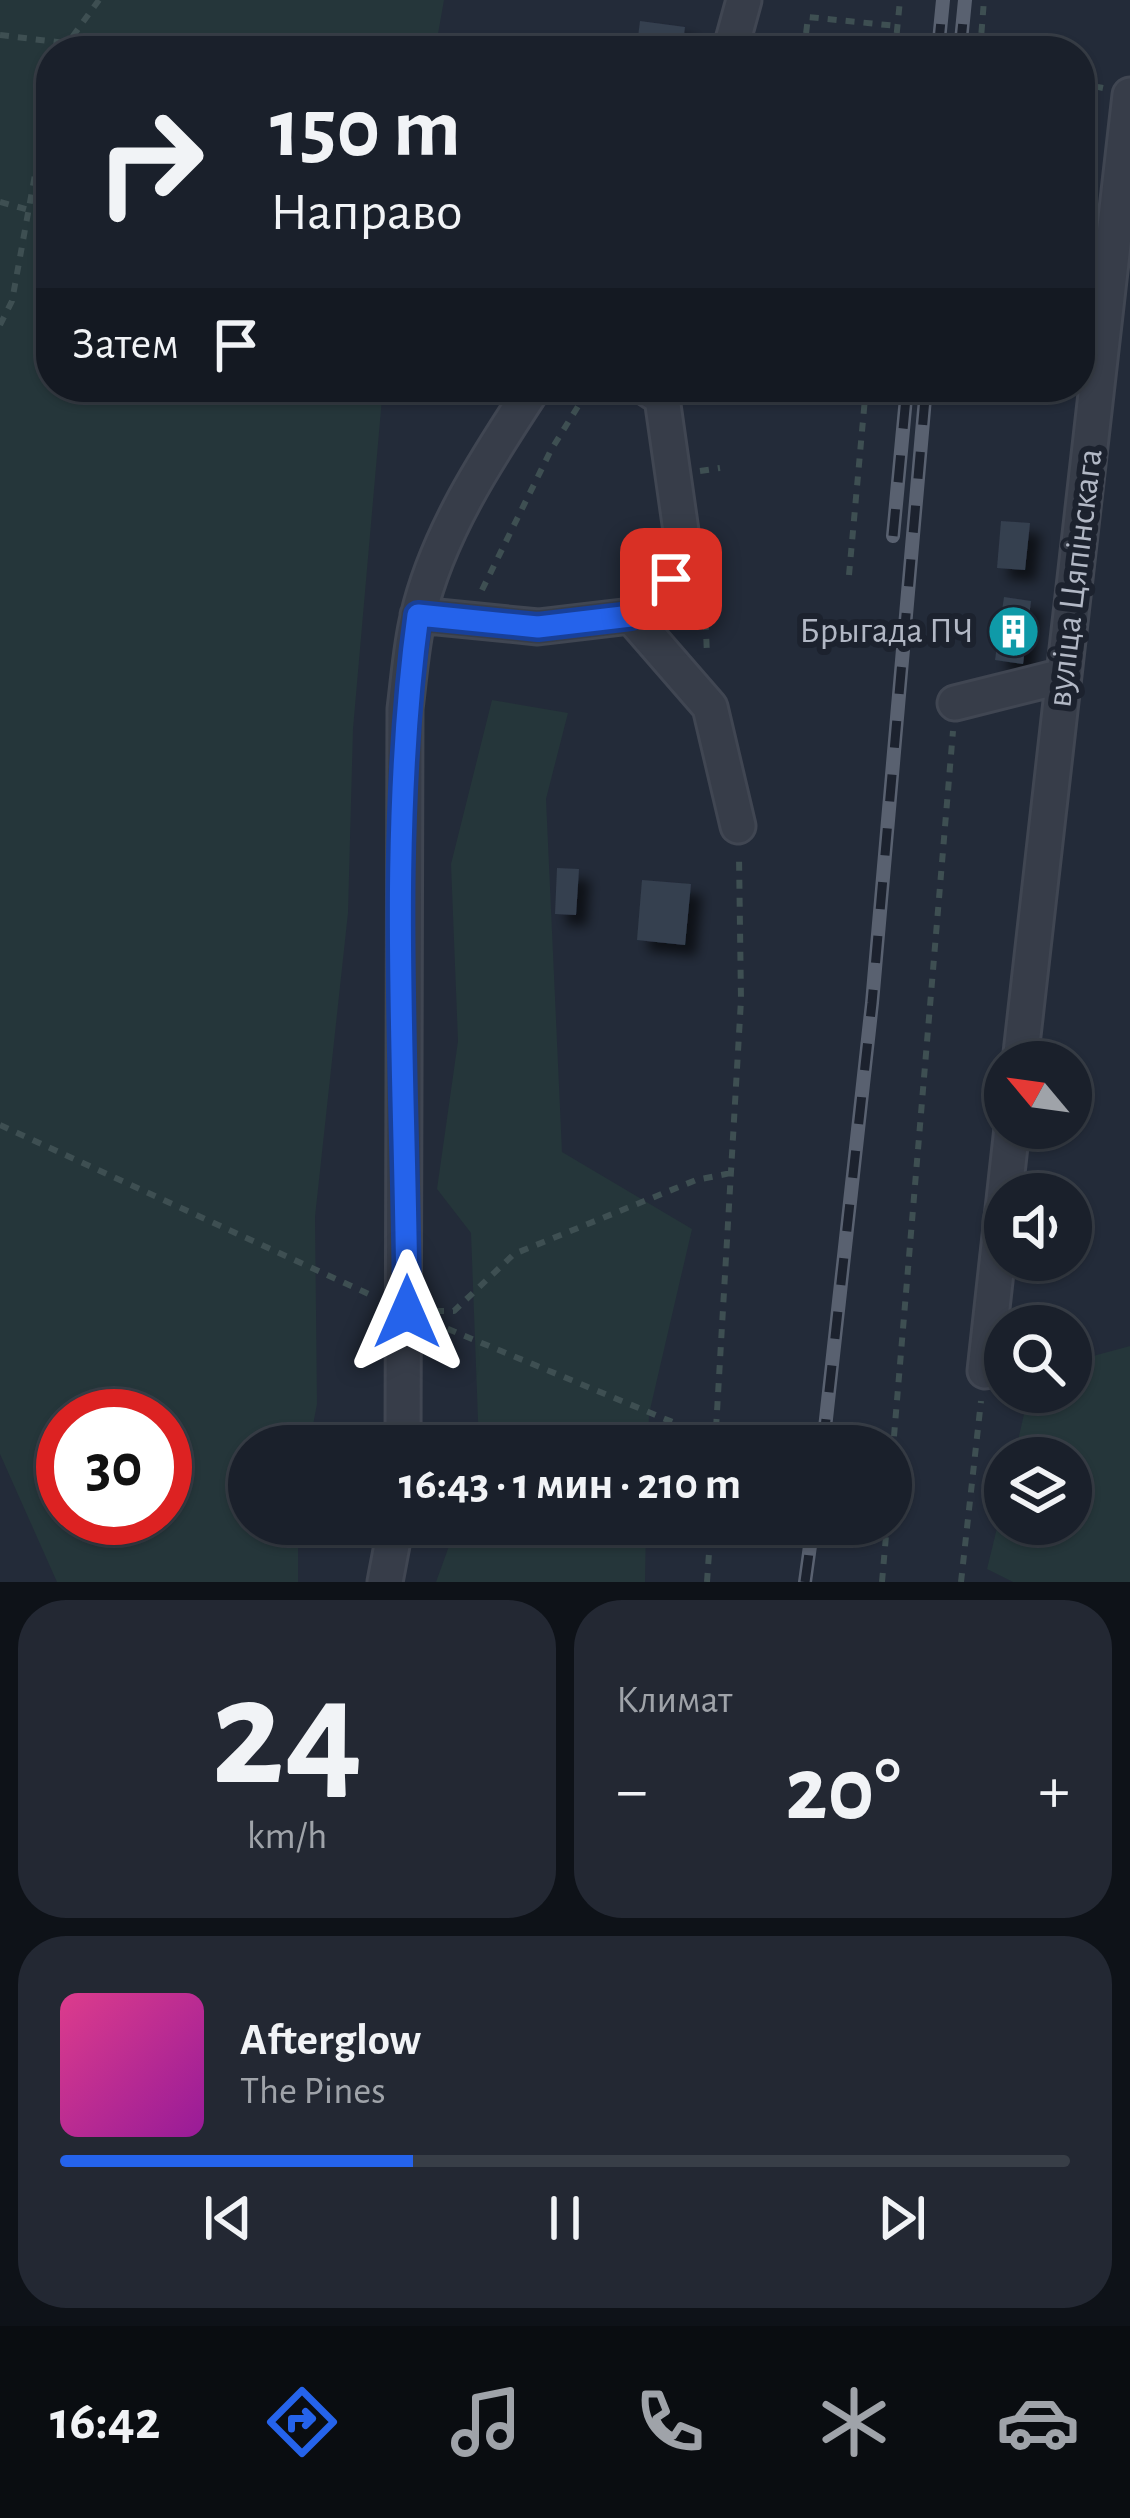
<!DOCTYPE html>
<html lang="ru">
<meta charset="utf-8">
<style>
:root{--surface:#1a202b;--page:#232833;--text:#f1f3f6;--muted:#9fa3a9;--line:#383e47;--accent:#2563eb}
body{margin:0;font-family:"Alegreya Sans",sans-serif;background:var(--page);color:var(--text);height:100vh;display:flex;flex-direction:column;font-size:45px;white-space:nowrap}
*{box-sizing:border-box;margin:0}
p{font-size:39px;color:var(--muted)}
.icon{flex:none;width:66px;height:66px;fill:none;stroke:currentColor;stroke-width:2;stroke-linecap:round;stroke-linejoin:round}
.map{position:relative;height:1582px;overflow:hidden}
.details{display:flex;flex-direction:column;gap:18px;padding:18px;background:#0e1218;flex:1}
.details>*{flex:none}
.guide{position:absolute;left:36px;top:36px;width:1059px;height:366px;border-radius:48px;box-shadow:0 3px 9px #0004,0 0 0 3px var(--line);background:#1a202b;color:var(--text);overflow:hidden}
.needle{width:78px;rotate:299deg}
.fabs{position:absolute;left:984px;top:1041px;display:grid;gap:24px}
.fabs a{display:grid;place-items:center;width:108px;height:108px;border-radius:50%;background:var(--surface);box-shadow:0 3px 9px #0004,0 0 0 3px var(--line);font-size:60px}
.speed{position:absolute;left:36px;top:1389px;display:flex;gap:24px;font-size:60px;font-weight:700;text-align:center}
.speed>*{display:grid;place-content:center;width:156px;height:156px;border-radius:50%;background:var(--surface);box-shadow:0 3px 9px #0004,0 0 0 3px var(--line);line-height:1}
.speed .limit{border:18px solid #d22;background:#fff;color:#111}
.pin{position:absolute;display:grid;place-items:center;width:102px;height:102px;color:#fff;margin:-51px;border-radius:24px;box-shadow:0 6px 18px #0006}
.me{position:absolute;width:132px;margin:-66px;rotate:0deg;stroke-linejoin:round;filter:drop-shadow(0 0 9px #0008)}
.turn{display:flex;align-items:center;gap:42px;height:252px;padding:0 36px;font-size:54px}
.turn .icon{width:156px;height:156px;stroke-width:2.5}
.turn b{display:block;font-size:84px;line-height:102px}
.then{display:flex;align-items:center;height:114px;padding:0 36px;background:#0003;gap:24px;font-size:45px}
.big{font-size:90px;font-weight:700;line-height:1.1}
.details .widget{flex:1;display:flex;flex-direction:column;justify-content:center;gap:18px;min-width:0;padding:0 42px;border-radius:48px;background:var(--page)}
.details .dial{align-items:center;gap:0}
.dial b{font-size:156px;line-height:1}
.song{display:flex;align-items:center;gap:36px}
.cover{width:144px;height:144px;border-radius:18px;background:linear-gradient(135deg,hsl(330 70% 55%),hsl(300 70% 35%))}
.played{height:12px;border-radius:6px;background:linear-gradient(90deg,var(--accent) 35%,var(--line) 35%)}
.keys{display:flex;justify-content:space-around;direction:ltr}
.heat{display:flex;justify-content:space-between;align-items:center;font-size:66px;direction:ltr}
.details .tiles{flex:1;display:grid;gap:18px;grid-template-columns:1fr 1fr}
.widget:last-child{grid-column:span 2}
.trip{position:absolute;left:228px;top:1425px;width:684px;height:120px;border-radius:60px;background:var(--surface);box-shadow:0 3px 9px #0004,0 0 0 3px var(--line);font-weight:700;line-height:120px;text-align:center}
.tab-bar{display:flex;height:192px;justify-content:space-around;align-items:center;background:#0a0d11;color:var(--muted)}
.tab-bar .icon{width:84px;height:84px}
.tab-bar .active{color:var(--accent)}
.tab-bar b{font-size:54px;color:var(--text)}
.map>svg:first-child{display:block}
.green{fill:#25363a;fill-rule:evenodd}
.building{fill:#353f4f;filter:url(#shadow)}
.lines{fill:none;stroke-linecap:round;stroke-linejoin:round}
.minor-casing{stroke:#404652;stroke-width:39}
.path{stroke:#3e4f52;stroke-width:6;stroke-dasharray:9 9;stroke-linecap:butt}
.minor{stroke:#373d49;stroke-width:33}
.rail-casing{stroke:#596170;stroke-width:14}
.rail{stroke:#1c222e;stroke-width:9;stroke-dasharray:27;stroke-linecap:butt}
.route-casing{stroke:#184099;stroke-width:30}
.route{stroke:#2563eb;stroke-width:21}
.labels{text-anchor:middle;dominant-baseline:central;stroke-width:12;stroke-linejoin:round;paint-order:stroke}
.street-label{font-size:36px;fill:#b2b8c5;stroke:#1c222e}
.poi-label{font-size:36px;fill:#b2b8c5;stroke:#1c222e;text-anchor:end}
</style>
<div class="map">
<svg width="1130" height="1582" viewBox="0 0 1130 1582">
<defs>
<filter id="shadow"><feDropShadow dx="11" dy="11" stdDeviation="6" flood-color="#0009"/></filter>
</defs>
<rect width="100%" height="100%" fill="#232b39"/>
<path class="green" d="M0,0H444L435,51H51V387H383L353,729L348,913L315,1217L317,1404L309,1446H249V1524H298V1582H57L0,1454ZM63,1416H165V1518H63Z
M492,700L568,713L546,799L562,1152L692,1229L649,1414L648,1446H479L471,1233L437,1189L458,1041L451,864Z
M1130,1346V1582H1013L987,1569L1005,1495V1524H1071V1458H1014L1029,1392H1071V1362Z
M457,1524H646L645,1582H436Z"/>
<path class="building" d="M640,21L685,27L682,51H620L621,42L637,45Z
M1001,521L1030,523L1025,570L997,568Z
M1004,597L1031,601L1023,664L995,660Z
M557,868L579,869L576,915L555,914Z
M642,880L691,884L685,945L637,940Z"/>
<g class="lines">
<defs>
<path id="minor" d="M730,51L744,0
M418,615L538,627L631,616L671,579L681,531L662,398L645,387
M631,616L710,707L738,826
M955,703L1063,676
M1020,1062L1130,95
M985,1371L1012,1128
M403,1446L405,709C409,678 411,646 418,617C437,534 488,457 534,387
M385,1582L396,1524"/>
</defs>
<use href="#minor" class="minor-casing"/>
<path class="path" d="M0,35L130,51
M62,51L99,0
M804,51L808,17L897,26
M895,51L900,0
M980,51L984,0
M1080,83L1103,88
M0,202L51,216
M0,325L12,301L51,87
M700,471L720,468
M849,575L866,387
M704,585L707,655
M482,590L551,450L590,387
M0,1125L375,1297
M435,1311H454L514,1254L696,1180L731,1173
M431,1322L716,1440
M715,1446L741,1000L739,856
M891,1472L953,731
M707,1582L711,1524
M882,1582L887,1524
M961,1582L981,1401"/>
<use href="#minor" class="minor"/>
<defs>
<path id="rail" d="M938,51L943,0
M960,51L965,0
M893,536L907,387
M823,1446L872,1003L926,387
M805,1582L813,1524"/>
</defs>
<use href="#rail" class="rail-casing"/>
<use href="#rail" class="rail"/>
</g>
<g class="lines">
<defs>
<path id="route" d="M407,1312C406,1084 387,841 418,615L538,627L631,616L671,579"/>
</defs>
<use href="#route" class="route-casing"/>
<use href="#route" class="route"/>
</g>
<defs>
<symbol id="building-disc" viewBox="-11 -11 22 22"><circle r="9.5" fill="#0f9aa8" stroke="#1c222e"/><path d="M-4-6H4V6H1V3H-1V6H-4ZM-2.5-4.3h1.7v1.8h-1.7ZM.8-4.3h1.7v1.8H.8ZM-2.5-1h1.7V.8h-1.7ZM.8-1h1.7V.8H.8Z" fill="#fff"/></symbol>
</defs>
<g fill-rule="evenodd">
<use href="#building-disc" x="984" y="602" width="59" height="59"/>
</g>
<g class="labels">
<g class="street-label">
<text transform="translate(1075 578) rotate(-83)">вуліца Цяпінскага</text>
</g>
<g class="poi-label">
<text x="974" y="631">Брыгада ПЧ</text>
</g>
</g>
</svg>
<div class="fabs">
<a><svg class="needle" viewBox="-14 -14 28 28"><path d="M0-13l5 13h-10z" fill="#e53935"/><path d="M0 13l5-13h-10z" fill="#9fa3a9"/></svg></a>
<a><svg class="icon" aria-label="sound" viewBox="0 0 24 24"><path d="M4 9h4l5-4v14l-5-4H4zM17 9q2 3 0 6"/></svg></a>
<a><svg class="icon" aria-label="search" viewBox="0 0 24 24"><circle cx="10" cy="10" r="6"/><path d="M15 15l6 6"/></svg></a>
<a><svg class="icon" aria-label="layers" viewBox="0 0 24 24"><path d="M12 4l9 5-9 5-9-5zM3 14l9 5 9-5"/></svg></a>
</div>
<div class="speed"><div class="limit">30</div></div>
<div class="pin" style="left:671px;top:579px;background:#d93025"><svg class="icon" aria-label="arrive" viewBox="0 0 24 24"><path d="M6 21V4h12l-3 4 3 4H6"/></svg></div>
<svg class="me" style="left:407px;top:1312px" viewBox="-20 -20 40 40"><path d="M0-17L14 15 0 8-14 15z" fill="#2563eb" stroke="#fff" stroke-width="4"/></svg>
<div class="trip">16:43 · 1 мин · 210 m</div>
<div class="guide">
<div class="turn"><svg class="icon" aria-label="right" viewBox="0 0 24 24"><path d="M7 20v-9h11M14 6l5 5-5 5"/></svg><div><b>150 m</b>Направо</div></div>
<div class="then">Затем<svg class="icon" aria-label="arrive" viewBox="0 0 24 24"><path d="M6 21V4h12l-3 4 3 4H6"/></svg></div>
</div>
</div>
<section class="details">
<div class="tiles">
<div class="widget dial"><b>24</b><p>km/h</p></div>
<div class="widget"><p>Климат</p>
<div class="heat"><a>−</a><b class="big">20°</b><a>+</a></div>
</div>
<div class="widget">
<div class="song"><i class="cover"></i><div><b>Afterglow</b><p>The Pines</p></div></div>
<div class="played"></div>
<div class="keys"><svg class="icon" aria-label="previous" viewBox="0 0 24 24"><path d="M18 5L8 12l10 7zM5 5v14"/></svg><svg class="icon" aria-label="pause" viewBox="0 0 24 24"><path d="M8 5v14M16 5v14"/></svg><svg class="icon" aria-label="next" viewBox="0 0 24 24"><path d="M6 5l10 7-10 7zM19 5v14"/></svg></div>
</div>
</div>
</section>
<nav class="tab-bar">
<b>16:42</b>
<svg class="icon active" aria-label="directions" viewBox="0 0 24 24"><path d="M12 3l9 9-9 9-9-9zM9 14v-3h6M13 9l2 2-2 2"/></svg>
<svg class="icon" aria-label="music" viewBox="0 0 24 24"><path d="M9 18V5l10-2v13"/><circle cx="6" cy="18" r="3"/><circle cx="16" cy="16" r="3"/></svg>
<svg class="icon" aria-label="phone" viewBox="0 0 24 24"><path d="M5 4h4l2 5-3 2q2 4 5 5l2-3 5 2v4C11 20 4 13 5 4z"/></svg>
<svg class="icon" aria-label="climate" viewBox="0 0 24 24"><path d="M12 3v18M4 7l16 10M4 17L20 7"/></svg>
<svg class="icon" aria-label="car" viewBox="0 0 24 24"><path d="M5 17H2v-5l4-1 3-4h7l3 4 3 1v5h-3M9 17h6M6 11h13"/><circle cx="7" cy="17" r="2"/><circle cx="17" cy="17" r="2"/></svg>
</nav>
